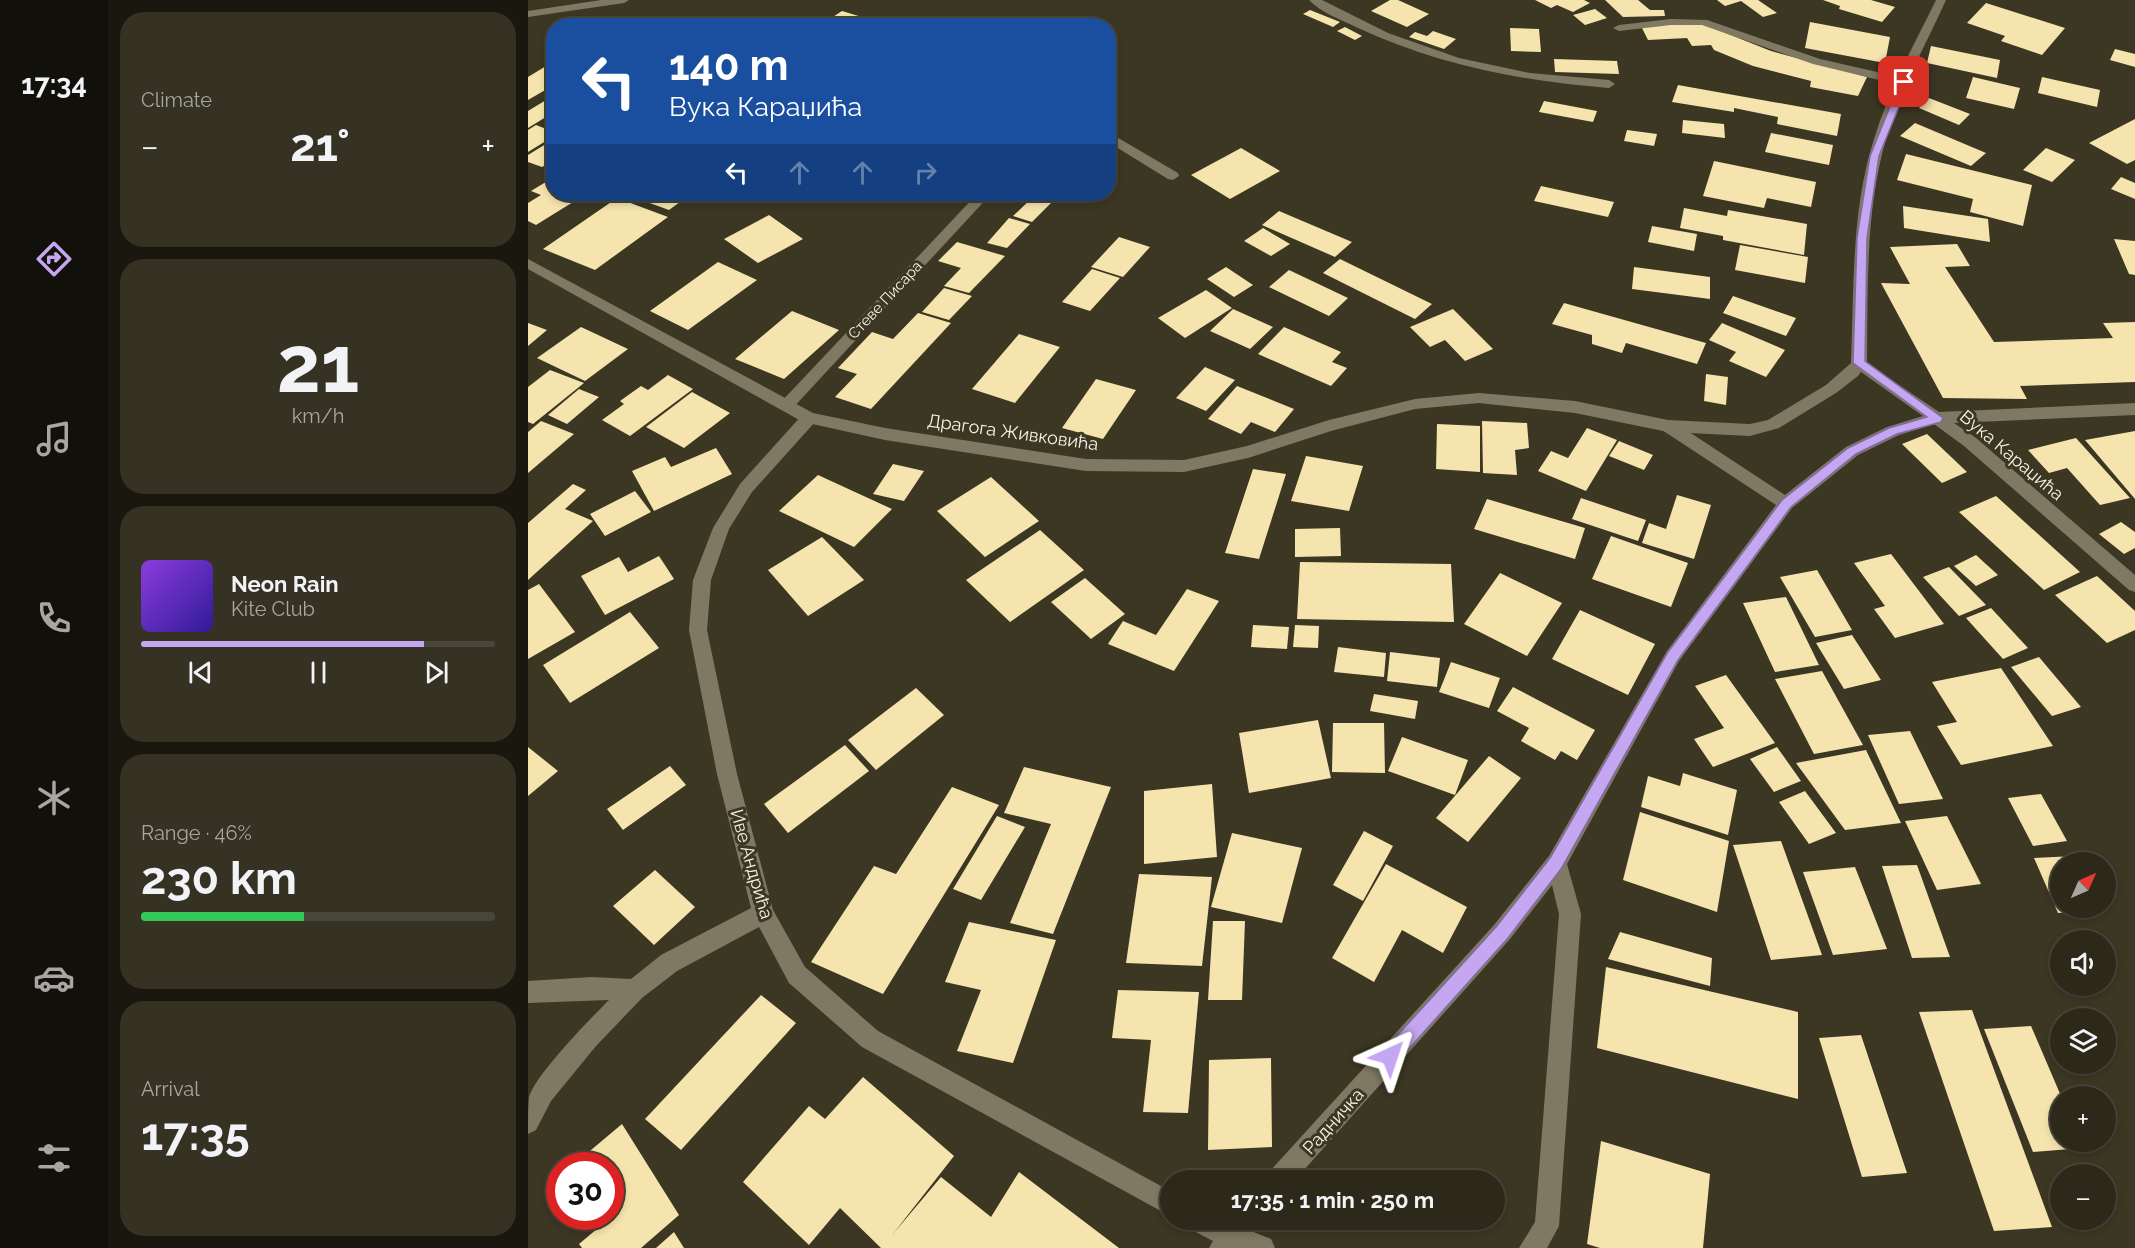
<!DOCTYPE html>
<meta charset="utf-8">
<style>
:root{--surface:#2d291a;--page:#353123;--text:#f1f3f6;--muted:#a7a6a2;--line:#484539;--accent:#c5a6f0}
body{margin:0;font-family:Raleway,sans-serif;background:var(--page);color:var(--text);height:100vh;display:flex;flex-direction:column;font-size:22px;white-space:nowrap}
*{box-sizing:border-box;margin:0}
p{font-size:20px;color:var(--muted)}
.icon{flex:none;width:33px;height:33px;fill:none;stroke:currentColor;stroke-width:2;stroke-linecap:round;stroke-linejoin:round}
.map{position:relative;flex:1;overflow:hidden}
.side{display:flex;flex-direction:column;gap:12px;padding:12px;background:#19170e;width:420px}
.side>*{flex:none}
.top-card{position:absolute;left:18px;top:18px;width:570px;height:183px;border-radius:24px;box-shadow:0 3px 9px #0003,0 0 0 2px var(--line);background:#1a4fa0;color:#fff;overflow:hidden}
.needle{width:39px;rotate:45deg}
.controls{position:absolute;left:1522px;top:852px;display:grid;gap:12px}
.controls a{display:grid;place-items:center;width:66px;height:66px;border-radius:50%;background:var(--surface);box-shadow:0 3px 9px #0003,0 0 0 2px var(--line);font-size:30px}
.speed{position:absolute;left:18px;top:1152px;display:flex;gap:12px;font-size:30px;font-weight:700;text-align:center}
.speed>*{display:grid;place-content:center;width:78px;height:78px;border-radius:50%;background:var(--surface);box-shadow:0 3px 9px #0003,0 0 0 2px var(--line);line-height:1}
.speed .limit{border:9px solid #d22;background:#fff;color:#111}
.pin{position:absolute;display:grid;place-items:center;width:51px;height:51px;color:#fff;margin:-26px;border-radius:12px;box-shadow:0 3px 9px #0006}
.me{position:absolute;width:66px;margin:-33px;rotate:42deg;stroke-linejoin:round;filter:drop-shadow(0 0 4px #0008)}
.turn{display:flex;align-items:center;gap:21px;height:126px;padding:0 24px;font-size:27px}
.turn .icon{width:78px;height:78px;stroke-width:2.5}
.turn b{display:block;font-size:42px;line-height:51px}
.lanes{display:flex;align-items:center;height:57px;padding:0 24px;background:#0003;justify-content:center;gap:30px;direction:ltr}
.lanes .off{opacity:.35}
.big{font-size:45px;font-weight:700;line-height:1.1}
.side .card{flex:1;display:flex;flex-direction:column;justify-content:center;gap:9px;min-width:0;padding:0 21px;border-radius:24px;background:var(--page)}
.side .dial{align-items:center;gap:0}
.dial b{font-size:78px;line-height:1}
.song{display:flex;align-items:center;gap:18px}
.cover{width:72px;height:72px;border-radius:9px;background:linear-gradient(135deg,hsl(270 70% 55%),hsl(250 70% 35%))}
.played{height:6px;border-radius:3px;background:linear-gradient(90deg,var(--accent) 80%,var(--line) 80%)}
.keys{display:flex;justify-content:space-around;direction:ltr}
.heat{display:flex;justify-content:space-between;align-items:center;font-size:33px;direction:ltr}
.charge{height:9px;border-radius:4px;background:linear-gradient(90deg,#34c759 46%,var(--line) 0)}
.trip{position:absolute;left:632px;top:1170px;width:345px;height:60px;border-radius:30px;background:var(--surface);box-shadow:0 3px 9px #0003,0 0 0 2px var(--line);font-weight:700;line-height:60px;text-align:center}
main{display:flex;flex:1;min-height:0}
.dock{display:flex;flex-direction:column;width:108px;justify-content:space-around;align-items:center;background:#12100a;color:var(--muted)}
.dock .icon{width:42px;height:42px}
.dock .active{color:var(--accent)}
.dock b{font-size:27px;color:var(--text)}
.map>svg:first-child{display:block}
.building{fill:#f5e4ad}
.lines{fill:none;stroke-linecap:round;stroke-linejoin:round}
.service{fill:#7f7963;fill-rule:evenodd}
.minor{fill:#7f7963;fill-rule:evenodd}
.tertiary{fill:#7f7963;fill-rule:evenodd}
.route{fill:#c5a6f0;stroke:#806c9c;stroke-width:1.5}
.labels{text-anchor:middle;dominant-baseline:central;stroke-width:6;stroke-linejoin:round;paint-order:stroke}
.far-street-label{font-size:15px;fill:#f5f2e6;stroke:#3c3723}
.street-label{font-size:18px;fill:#f5f2e6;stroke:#3c3723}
</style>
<main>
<nav class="dock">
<b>17:34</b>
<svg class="icon active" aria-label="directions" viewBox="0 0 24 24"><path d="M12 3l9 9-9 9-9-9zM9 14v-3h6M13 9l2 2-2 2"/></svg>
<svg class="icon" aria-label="music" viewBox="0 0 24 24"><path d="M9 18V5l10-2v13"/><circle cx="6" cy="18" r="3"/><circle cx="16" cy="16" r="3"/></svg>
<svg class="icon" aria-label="phone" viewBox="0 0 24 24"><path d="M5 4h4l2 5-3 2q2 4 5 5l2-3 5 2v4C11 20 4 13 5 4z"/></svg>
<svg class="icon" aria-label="climate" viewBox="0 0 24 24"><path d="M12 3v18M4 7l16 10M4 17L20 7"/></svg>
<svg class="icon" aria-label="car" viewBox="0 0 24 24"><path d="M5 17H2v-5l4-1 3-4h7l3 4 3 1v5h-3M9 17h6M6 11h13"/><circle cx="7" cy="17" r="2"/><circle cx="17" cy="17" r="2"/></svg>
<svg class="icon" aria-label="filters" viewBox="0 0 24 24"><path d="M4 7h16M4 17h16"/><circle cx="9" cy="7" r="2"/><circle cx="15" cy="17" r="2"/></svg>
</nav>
<section class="side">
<div class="card"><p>Climate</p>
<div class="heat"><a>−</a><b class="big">21°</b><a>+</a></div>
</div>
<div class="card dial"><b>21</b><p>km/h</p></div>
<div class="card">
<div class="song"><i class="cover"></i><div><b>Neon Rain</b><p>Kite Club</p></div></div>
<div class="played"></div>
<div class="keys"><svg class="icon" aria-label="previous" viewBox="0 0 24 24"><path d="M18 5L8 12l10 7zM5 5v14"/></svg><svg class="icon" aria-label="pause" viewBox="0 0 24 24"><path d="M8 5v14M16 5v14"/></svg><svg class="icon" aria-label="next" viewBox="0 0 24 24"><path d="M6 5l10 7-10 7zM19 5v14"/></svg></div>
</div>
<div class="card"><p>Range · 46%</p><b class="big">230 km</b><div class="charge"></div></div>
<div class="card"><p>Arrival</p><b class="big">17:35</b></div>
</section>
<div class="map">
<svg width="1607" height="1248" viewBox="0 0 1607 1248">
<rect width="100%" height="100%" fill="#3c3723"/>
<path class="building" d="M862,0H870L901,14L879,27L843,11Z
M1007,0H1056L1062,3L1045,12L1029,5L1023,8Z
M1077,0H1110L1122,10H1136L1137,16L1095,17Z
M1189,0H1230L1249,13L1235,17L1213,1L1197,6Z
M1295,0H1343L1367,7L1354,22L1311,9L1312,6Z
M1458,3L1537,28L1514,55L1473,41L1477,36L1439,23Z
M1067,9L1079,18L1057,25L1045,15Z
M782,10L812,22L805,27L775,14Z
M314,11L334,17L320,26H291Z
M1170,22L1243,51L1339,77L1330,96L1282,87L1283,81L1225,66L1186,50L1183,45L1164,46L1159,38L1120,40L1113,26Z
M1282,22L1362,37L1357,63L1277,48Z
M817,27L834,36L827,40L809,31Z
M982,28L1011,29L1013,52L983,51Z
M905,31L928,39L916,49L881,37L887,32L899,36Z
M1403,46L1472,60L1469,78L1399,63Z
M1587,49L1607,54V67L1582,60Z
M1026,59L1089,61L1091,74L1027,72Z
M23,63L26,64V85L0,100V77Z
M1445,77L1492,88L1486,109L1438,98Z
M1514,77L1572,90L1569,107L1510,93Z
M1150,85L1313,114L1309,136L1249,124L1250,117L1206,108V112L1144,102Z
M23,97L26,98V112L0,128V111Z
M1401,98L1442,114L1431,125L1391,108Z
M1016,101L1069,111L1065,122L1011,112Z
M1607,119V160L1599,164L1561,143Z
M1155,120L1196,124L1197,138L1154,133Z
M1387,123L1458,153L1443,166L1372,136Z
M8,125L26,132V136L0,152V130Z
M1099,130L1129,134L1126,146L1096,141Z
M1243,133L1305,145L1301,165L1237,152Z
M26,139V160L14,167L0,162V155Z
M713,148L752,171L702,199L663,175Z
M1518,148L1547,160L1524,182L1495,170Z
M1378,154L1504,185L1495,226L1442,212L1445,199L1369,180Z
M1186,161L1288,182L1283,207L1239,198L1236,208L1175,196Z
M26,177V194H58L8,225L0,221V203L13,195L3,191Z
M1593,177L1607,183V199L1583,189Z
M1013,186L1086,202L1080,217L1006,201Z
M130,194H163L141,210L119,202Z
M505,197L524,202L504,222L485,216Z
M89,198L140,217L67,270L15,249Z
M1375,206L1460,219L1462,242L1376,228Z
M1156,208L1199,216L1200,210L1279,224L1276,255L1195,240V236L1152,228Z
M751,211L824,242L807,257L734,225Z
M241,215L275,239L230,263L196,239Z
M481,218L502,224L479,248L459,243Z
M1124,226L1169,234L1166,251L1120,242Z
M735,228L762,244L743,256L716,241Z
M591,237L622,247L595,277L563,267Z
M1586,239L1607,241V275L1601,274Z
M429,242L477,256L441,293L416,286L433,268L410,261Z
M1429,244L1442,266L1417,267L1466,342L1585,338L1575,323L1607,322V382L1492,386L1499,399L1415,398L1353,283L1382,284L1362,247Z
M1212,245L1280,257L1277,283L1207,270Z
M812,259L904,304L887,319L795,273Z
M190,262L229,280L160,330L122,311Z
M698,267L725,285L706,297L679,279Z
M1106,267L1182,277V299L1104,289Z
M564,269L592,278L562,311L534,302Z
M761,270L820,298L801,316L741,287Z
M416,288L444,296L421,320L394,312Z
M678,290L704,308L657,338L630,318Z
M1205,296L1268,318L1258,336L1195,313Z
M1036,303L1178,343L1169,364L1098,343L1094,353L1064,344V335L1024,324Z
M705,309L745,327L722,349L682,331Z
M925,309L965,349L937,361L917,340L902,347L882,327Z
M264,311L311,330L256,379L207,359Z
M390,313L423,323L343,409L307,397L329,374L310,368L344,332L365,339Z
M0,323L19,330L0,346Z
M1194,323L1257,350L1238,377L1201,361L1208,352L1181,340Z
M53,327L100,349L57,381L9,358Z
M756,327L813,352L804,362L819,368L803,386L730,354Z
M491,334L532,347L487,403L444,389Z
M677,367L707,380L678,411L648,398Z
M22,370L56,383L5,424L0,422V387Z
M1178,374L1200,377L1198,405L1176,401Z
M140,375L165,389L102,436L74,420L96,404L92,401L113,386L120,390Z
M568,379L608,390L575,439L534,428Z
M709,386L766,409L747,432L723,422L713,434L680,419Z
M51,389L71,397L39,424L20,415Z
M164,392L202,413L156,448L118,427Z
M13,421L46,434L0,473V432Z
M954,421L999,423L1001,448L987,450L989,475L955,473Z
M909,424L952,426V472L908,469Z
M1059,428L1089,440L1058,491L1010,471L1023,451L1040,458Z
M1607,431V499L1557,440Z
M1399,434L1439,472L1414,483L1374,444Z
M1548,438L1602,498L1572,505L1539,468L1521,473L1500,450Z
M1091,441L1125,455L1116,470L1081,456Z
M188,448L204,474L126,511L104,471L137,457L143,467Z
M778,456L835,466L821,511L763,501Z
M365,464L396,471L376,501L345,494Z
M725,469L758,474L731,559L697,553Z
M290,475L364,509L326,547L251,511Z
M463,477L511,521L457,557L409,511Z
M45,484L58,490L37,509L65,521L0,580V523Z
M107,491L123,512L77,536L62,514Z
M1149,495L1183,505L1166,559L1114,543L1121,523L1138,529Z
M1468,496L1552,572L1516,590L1431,512Z
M1053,498L1118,520L1110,541L1044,519Z
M959,499L1057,528L1047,559L946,529Z
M1593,522L1607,532V548L1596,554L1571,534Z
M812,528L813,556L767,557V529Z
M512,530L556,570L482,622L438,580Z
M1083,536L1160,563L1143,607L1064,579Z
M294,537L336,580L280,616L240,570Z
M1363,554L1416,624L1367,638L1346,609L1357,606L1326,563Z
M1448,555L1470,575L1448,586L1426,566Z
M131,556L146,579L77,615L53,576L91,557L100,572Z
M772,562L923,564L926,622L769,619Z
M1421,567L1458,605L1431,616L1395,577Z
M1289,570L1324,630L1287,637L1252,577Z
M972,573L1034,603L999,656L936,624Z
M1569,576L1607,611V630L1579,643L1527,595Z
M557,578L597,614L563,639L523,602Z
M11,584L47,632L0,659V590Z
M659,589L691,601L646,671L580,644L595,621L628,635Z
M1258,597L1291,665L1247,672L1215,603Z
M1463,608L1500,648L1475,659L1438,618Z
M1052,610L1127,644L1100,695L1024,659Z
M102,612L131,648L42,703L15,665Z
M725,625L761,627L759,649L723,647Z
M767,625L791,626L790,648L765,647Z
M1324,635L1353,680L1316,689L1288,643Z
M810,647L858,653L856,677L806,672Z
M862,652L912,658L909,687L859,681Z
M1511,657L1553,707L1524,716L1483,667Z
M923,662L972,678L961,708L911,692Z
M1473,668L1525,746L1433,765L1409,726L1429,722L1404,682Z
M1294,671L1335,745L1286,754L1247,679Z
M1198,675L1247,743L1185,767L1166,739L1196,728L1167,686Z
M985,687L1067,730L1049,760L1033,751L1027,760L993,741L1001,728L969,711Z
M388,688L416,715L348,770L320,740Z
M846,694L890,701L887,719L842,711Z
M790,720L803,778L721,793L711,733Z
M805,723H856L857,773L804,772Z
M1382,731L1415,799L1371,804L1340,735Z
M874,737L940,760L927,795L860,771Z
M317,745L341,771L260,833L236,804Z
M0,747L30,771L0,796Z
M1249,747L1273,781L1246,792L1222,759Z
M1338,750L1373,823L1317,830L1268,763Z
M961,756L993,778L940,842L908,818Z
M142,766L158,785L95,830L79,809Z
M496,767L583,787L525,934L482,923L523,824L476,813Z
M1155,773L1209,790L1200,835L1113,807L1120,776L1152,786Z
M684,784L689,857L616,864V791Z
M424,787L471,805L355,994L283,962L346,866L368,874Z
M1277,791L1308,833L1281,844L1251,802Z
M1513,794L1539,841L1505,846L1480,798Z
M1112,812L1201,841L1189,912L1095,880Z
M469,816L497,827L453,900L425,889Z
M1419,816L1453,884L1409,890L1377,821Z
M836,831L865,846L835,901L805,885Z
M704,833L774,848L754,923L683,907Z
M1253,841L1294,955L1243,960L1205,845Z
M1547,856L1551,862H1533V908H1572L1573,911L1530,913L1506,858Z
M858,864L939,907L915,953L874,930L846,982L804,958Z
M1389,865L1422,957L1384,958L1354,866Z
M1327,867L1359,949L1305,955L1275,872Z
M127,870L167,907L126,945L85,906Z
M611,874L684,877L674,966L598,963Z
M685,921H717L714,1000H680Z
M441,922L528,940L485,1063L429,1051L453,990L417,982Z
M1092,932L1184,958L1182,986L1080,959Z
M1078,967L1270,1012V1099L1069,1048Z
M590,990L671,992L660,1113L615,1112L623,1040L584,1038Z
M233,995L268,1023L153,1150L117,1119Z
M1444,1010L1524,1227L1466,1231L1391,1012Z
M1503,1026L1533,1096V1142H1553L1555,1148L1505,1152L1456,1029Z
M1333,1035L1379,1173L1334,1177L1291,1038Z
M743,1058L744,1147L680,1150L681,1060Z
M335,1077L426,1156L365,1234L413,1177L463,1217L491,1172L591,1248H353L312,1208L281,1245L215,1182L281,1106L297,1119Z
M94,1124L151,1215L113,1248H54L51,1244L76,1223L71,1216H82V1166H44Z
M1073,1141L1182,1174L1175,1248H1072L1059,1244Z
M146,1232L156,1248H128Z"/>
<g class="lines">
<path class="service" d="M781,0H794L860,33L931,58L1002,73L1081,80L1087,84L1081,88C993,81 909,65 828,27C813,20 792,12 781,0Z
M1143,19L1179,20L1292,59L1380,79L1382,82L1376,86L1285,64L1174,25H1143L1091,31L1085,28L1091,25Z"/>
<path class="minor" d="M73,0H101L96,3L0,17V11Z
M580,132L650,173L651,176L645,180L640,179L580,142Z
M449,194H463L263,410H253L250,406L253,402Z
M1331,358L1411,412L1607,403V415L1426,423L1448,438L1607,575V592L1601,590L1436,446L1406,424L1371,435L1330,455L1264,508L1151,661L1039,864L1053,914L1031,1226L1019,1248H991L1007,1222L1031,914L1024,885L982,939L767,1180H739L742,1171L966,925L1021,856L1139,651L1248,505L1134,430L1132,426L1134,422H1146L1257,495L1318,447L1359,427L1395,416L1326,367L1323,363L1326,359Z
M281,412L287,414L289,418L287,422L224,492L201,529L183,580L179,630L209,774L245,910L277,967L350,1031L642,1191V1216L334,1047L261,983L231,927L149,971L114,998L68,1046L23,1101L8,1130L0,1134C0,1123 0,1107 1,1097C8,1074 62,1019 81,1000L0,1003V981L63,977L103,979L133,955L223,908L189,774L161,630L165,580L185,528L212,484L275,414Z
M659,1220H695L699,1222L701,1220H728L723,1231L743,1239L747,1248H681L685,1241L662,1229Z"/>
<path class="tertiary" d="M1408,0H1418C1397,46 1372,91 1358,139C1337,212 1340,288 1339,363L1330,376L1308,393L1251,428L1222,436L1140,432L1047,413L951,403L887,409L803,431L720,458L656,472L558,471L357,440L275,422L0,269V259L285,413L357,428L558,459L656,460L719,446L801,420L887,399L951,393L1047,401L1140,420L1222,424L1240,420L1298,385L1323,363C1326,288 1323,211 1346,139C1361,90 1386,45 1408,0Z"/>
</g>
<path class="route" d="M1376,79L1381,82L1351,156L1339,238L1337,361L1415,418L1413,422L1369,434L1328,454L1263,507L1150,660L1033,869L980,938L869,1062L862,1065L856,1062L854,1056L856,1050L968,927L1022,858L1140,652L1254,500L1320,448L1361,428L1399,417L1325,363L1329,238L1342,156L1372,82Z"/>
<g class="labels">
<g class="far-street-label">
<text transform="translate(357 300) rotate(-47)">Стеве Писара</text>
</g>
<g class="street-label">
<text transform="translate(485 432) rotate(8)">Драгога Живковића</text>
<text transform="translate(1484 455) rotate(40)">Вука Караџића</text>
<text transform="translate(224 864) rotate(74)">Иве Андрића</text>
<text transform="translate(805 1121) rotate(-48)">Радничка</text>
</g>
</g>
</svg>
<div class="controls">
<a><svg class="needle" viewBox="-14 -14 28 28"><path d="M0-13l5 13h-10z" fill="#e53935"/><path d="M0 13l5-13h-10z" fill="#a7a6a2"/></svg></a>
<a><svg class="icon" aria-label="sound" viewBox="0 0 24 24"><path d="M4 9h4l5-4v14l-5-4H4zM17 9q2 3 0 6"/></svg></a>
<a><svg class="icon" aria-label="layers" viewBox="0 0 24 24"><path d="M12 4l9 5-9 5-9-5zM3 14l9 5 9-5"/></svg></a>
<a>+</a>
<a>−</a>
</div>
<div class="speed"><div class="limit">30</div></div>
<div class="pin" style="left:1376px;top:82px;background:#d93025"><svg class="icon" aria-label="arrive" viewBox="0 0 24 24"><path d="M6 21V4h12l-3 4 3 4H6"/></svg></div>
<svg class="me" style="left:862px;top:1056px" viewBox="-20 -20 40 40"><path d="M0-17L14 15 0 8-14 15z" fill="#c5a6f0" stroke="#fff" stroke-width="4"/></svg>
<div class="trip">17:35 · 1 min · 250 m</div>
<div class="top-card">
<div class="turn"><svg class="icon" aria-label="left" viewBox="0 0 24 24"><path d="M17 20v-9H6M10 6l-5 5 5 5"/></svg><div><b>140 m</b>Вука Караџића</div></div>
<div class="lanes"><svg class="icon" aria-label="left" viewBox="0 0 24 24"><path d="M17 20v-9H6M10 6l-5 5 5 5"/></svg><svg class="icon off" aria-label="ahead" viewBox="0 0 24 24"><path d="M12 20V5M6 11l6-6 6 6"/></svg><svg class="icon off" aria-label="ahead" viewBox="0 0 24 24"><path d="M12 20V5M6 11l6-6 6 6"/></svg><svg class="icon off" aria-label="right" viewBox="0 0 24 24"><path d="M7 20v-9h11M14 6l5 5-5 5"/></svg></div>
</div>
</div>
</main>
